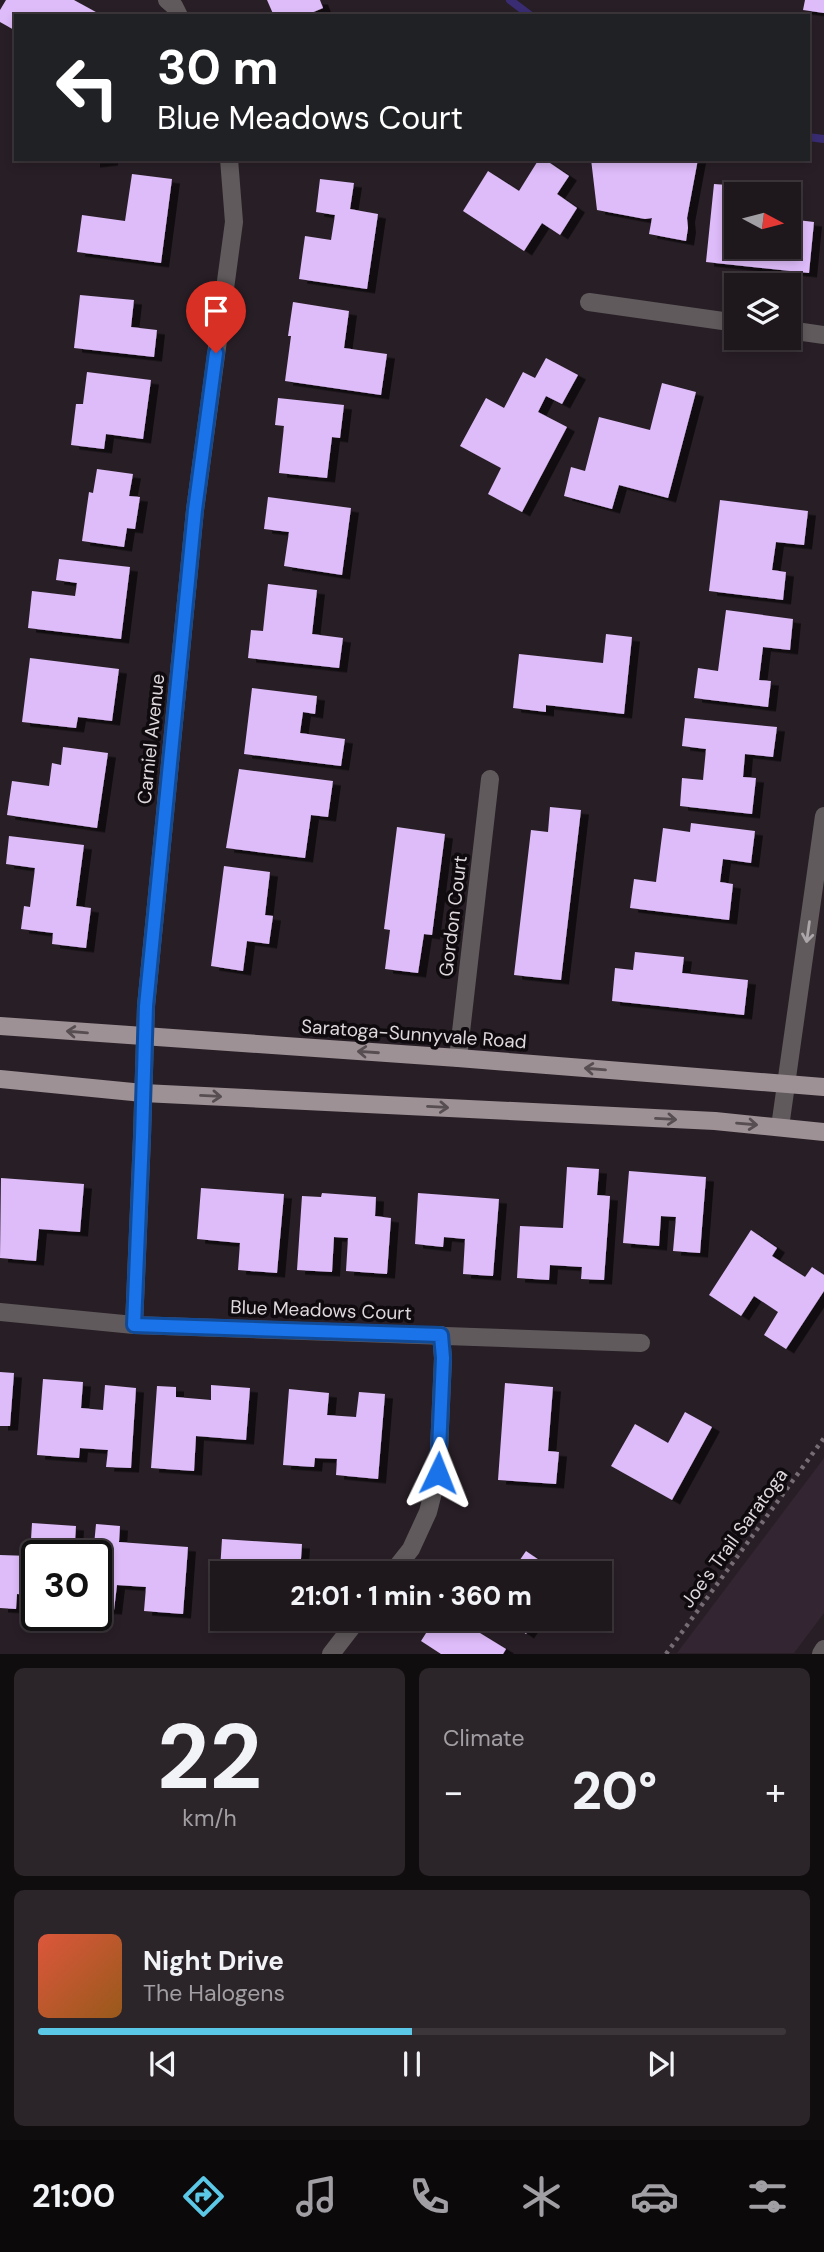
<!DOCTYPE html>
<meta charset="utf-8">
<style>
:root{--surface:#1e171c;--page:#2b2429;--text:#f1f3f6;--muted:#a19fa3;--line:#3c363b;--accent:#5ac8e6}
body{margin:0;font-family:"DM Sans",sans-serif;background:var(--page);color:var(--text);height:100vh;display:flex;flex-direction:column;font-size:26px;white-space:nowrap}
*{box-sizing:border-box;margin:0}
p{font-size:23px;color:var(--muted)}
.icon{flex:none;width:38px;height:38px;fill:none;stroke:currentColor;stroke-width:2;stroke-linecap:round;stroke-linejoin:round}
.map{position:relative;height:1654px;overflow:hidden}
.sheet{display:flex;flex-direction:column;gap:14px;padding:14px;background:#100d0f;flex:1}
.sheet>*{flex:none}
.hud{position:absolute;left:14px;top:14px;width:796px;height:147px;border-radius:0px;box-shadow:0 4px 10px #0003,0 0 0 2px var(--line);background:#202124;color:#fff;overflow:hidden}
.needle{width:46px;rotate:97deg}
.buttons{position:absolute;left:724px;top:182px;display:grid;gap:14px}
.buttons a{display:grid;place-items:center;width:77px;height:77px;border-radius:0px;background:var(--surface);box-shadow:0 4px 10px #0003,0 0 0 2px var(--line);font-size:35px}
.speed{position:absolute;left:21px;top:1540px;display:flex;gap:14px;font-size:35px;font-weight:700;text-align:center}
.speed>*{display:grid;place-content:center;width:91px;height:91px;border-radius:50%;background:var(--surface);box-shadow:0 4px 10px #0003,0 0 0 2px var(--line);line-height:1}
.speed .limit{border:4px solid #111;border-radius:10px;background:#fff;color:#111}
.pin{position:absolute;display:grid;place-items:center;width:60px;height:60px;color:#fff;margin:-72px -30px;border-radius:50% 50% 50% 0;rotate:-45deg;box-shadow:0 0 7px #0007}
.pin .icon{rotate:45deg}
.me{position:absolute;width:77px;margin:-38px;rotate:2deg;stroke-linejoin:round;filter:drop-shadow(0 0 5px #0008)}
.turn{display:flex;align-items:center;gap:24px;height:147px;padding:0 28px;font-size:32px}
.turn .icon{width:91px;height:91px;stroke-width:2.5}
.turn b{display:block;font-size:49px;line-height:60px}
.big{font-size:52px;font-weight:800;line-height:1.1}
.sheet .tile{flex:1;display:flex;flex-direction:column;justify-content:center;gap:10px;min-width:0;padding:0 24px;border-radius:10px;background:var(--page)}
.sheet .dial{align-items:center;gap:0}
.dial b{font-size:91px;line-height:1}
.song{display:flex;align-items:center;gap:21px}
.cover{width:84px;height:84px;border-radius:10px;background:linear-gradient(135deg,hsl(10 70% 55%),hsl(30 70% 35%))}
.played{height:7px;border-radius:4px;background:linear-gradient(90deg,var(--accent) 50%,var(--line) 50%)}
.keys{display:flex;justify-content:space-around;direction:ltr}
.heat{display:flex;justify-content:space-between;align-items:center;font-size:38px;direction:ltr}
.sheet .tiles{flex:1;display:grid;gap:14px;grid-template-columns:1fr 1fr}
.tile:last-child{grid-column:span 2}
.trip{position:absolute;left:210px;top:1561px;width:402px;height:70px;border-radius:0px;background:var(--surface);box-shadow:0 4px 10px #0003,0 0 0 2px var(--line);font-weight:800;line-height:70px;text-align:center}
.dock{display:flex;height:112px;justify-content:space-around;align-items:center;background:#0c090b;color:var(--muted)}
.dock .icon{width:49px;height:49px}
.dock .selected{color:var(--accent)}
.dock b{font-size:32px;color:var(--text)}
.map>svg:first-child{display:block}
.built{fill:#332531}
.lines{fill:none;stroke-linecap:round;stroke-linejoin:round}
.stream{stroke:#392c72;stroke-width:8}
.building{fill:#debbf9;filter:url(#shadow)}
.path{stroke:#756d73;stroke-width:4.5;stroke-dasharray:3.5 5;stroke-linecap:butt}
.minor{stroke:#605a5c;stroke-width:18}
.major{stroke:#9e9195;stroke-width:18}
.oneway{stroke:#aca5a9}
.oneway2{stroke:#564e51}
.route-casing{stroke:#114b97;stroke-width:18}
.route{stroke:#1a73e8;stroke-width:12}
.labels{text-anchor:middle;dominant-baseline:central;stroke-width:7;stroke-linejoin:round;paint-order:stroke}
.street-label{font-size:19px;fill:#ded7dc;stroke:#0e0a0d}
</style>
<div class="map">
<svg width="824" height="1654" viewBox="0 0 824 1654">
<defs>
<filter id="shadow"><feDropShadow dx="8" dy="4.5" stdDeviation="0" flood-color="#0009"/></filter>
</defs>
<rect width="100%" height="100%" fill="#281f26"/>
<path class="built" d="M824,1458V1613L794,1653H677Z"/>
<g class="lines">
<path class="stream" d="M510,0L531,16
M808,137L824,139"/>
</g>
<path class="building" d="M6,0H74L103,16H16V31L0,22V10Z
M267,0H320L323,8L304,16H274Z
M805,0H824V13L803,10Z
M92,159H110V161L92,163Z
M539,159H544L569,176L557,194L577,208L560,235L542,223L524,251L463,211L488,171L519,191Z
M591,159H698L687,218L688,228L686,241L649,234L652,218L645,219L597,210Z
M132,174L172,179L161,263L77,252L82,215L125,221Z
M320,179L354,183L350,209L378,214L367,289L299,279L305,236L331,240L335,215L316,212Z
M714,184L740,186L739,194H737V247H789V219L814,222L809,273L706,262Z
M80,295L134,300L131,327L157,330L154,357L74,348Z
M293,302L349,311L344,348L387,354L381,395L285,381L291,336H288Z
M546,358L578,375L562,404L546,396L538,412L567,427L522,512L488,494L501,468L460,446L486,398L504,408L523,372L535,378Z
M87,372L151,380L143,439L106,434L104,449L71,445L76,404H83Z
M662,383L696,392L668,498L619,485L612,509L564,496L571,467L585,471L599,417L650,430Z
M278,398L344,405L340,438L332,437L327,478L279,473L284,426L275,425Z
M97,469L133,474L129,496L140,497L135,529L127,528L124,547L82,541L89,492L93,493Z
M268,497L351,508L342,575L284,566L289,532L264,529Z
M720,500L808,511L804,545L776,542L772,570L786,572L783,600L709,591Z
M59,559L130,567L121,639L28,628L32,591L75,596L77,583L56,580Z
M268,584L317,590L312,634L343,638L339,668L248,658L251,630L263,631Z
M726,610L793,619L790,650L763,647L759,680L771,681L768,707L694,698L698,668L718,671Z
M606,634L632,637L624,714L546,705V712L513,708L519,654L603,663Z
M30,658L119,669L112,721L78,717L76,728L22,722Z
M252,688L317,696L315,714L303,712L300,733L345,739L341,766L244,754Z
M685,718L777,727L773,757L745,754L743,777L756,778L752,814L680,806L682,778L703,780L706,749L682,746Z
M63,747L108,753L97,828L7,815L12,781L49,786L52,763L61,765Z
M239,769L333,781L328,817L311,815L305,858L226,848Z
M550,807L581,810L561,980L514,975L531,830L548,832Z
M691,823L755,831L751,863L723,859L720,882L733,884L729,920L630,908L634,879L656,882L663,828L690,832Z
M397,827L445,834L432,935L424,934L418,973L385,969L390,930L384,929Z
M9,836L84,845L76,906L91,908L86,948L52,944L53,933L21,929L24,906L30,907L35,868L6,864Z
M224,866L270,872L265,915L273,916L269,944L247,941L243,971L211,966Z
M635,952L684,957L682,973L748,980L744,1015L612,1001L615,968L633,970Z
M567,1167L599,1169L597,1195L610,1196L604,1280L581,1279L582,1267L550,1265L549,1280L517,1278L520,1226L563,1228Z
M629,1171L706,1177L700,1253L673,1251L676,1217L661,1216L659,1246L623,1243Z
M1,1178L84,1184L80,1232L39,1229L36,1261L0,1258Z
M201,1188L284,1194L277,1273L238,1270L240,1243L197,1239Z
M322,1193L376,1197L375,1216L391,1218L387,1274L346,1271L348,1238L334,1237L332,1272L297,1270L302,1196L321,1197Z
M418,1193L499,1199L493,1276L463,1274L465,1239L444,1237L443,1247L415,1244Z
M751,1230L777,1248L772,1256L805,1277L812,1267L824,1275V1291L786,1349L764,1335L778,1312L754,1296L741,1316L709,1295Z
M0,1372L14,1373L10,1426H0Z
M43,1379L83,1382L81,1408L103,1410L105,1385L136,1388L131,1468L106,1467L108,1450L80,1448L79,1458L37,1455Z
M505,1383L553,1387L548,1451L559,1452L556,1484L498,1480Z
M211,1385L250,1388L246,1440L196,1436L194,1471L151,1468L157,1386L176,1387V1397L211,1400Z
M289,1389L329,1393L327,1415L356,1417L359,1392L385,1394L378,1479L336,1475L337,1459L315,1458L314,1467L283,1465Z
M685,1412L712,1427L672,1500L611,1466L635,1424L668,1443Z
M32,1523L76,1526L74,1556H37V1595L17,1594L16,1609L0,1608V1555L30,1556Z
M96,1524L120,1526L119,1542L188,1547L183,1614L144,1611L146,1587L117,1585L114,1610L96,1609V1556H93Z
M222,1539L302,1544L300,1573H222V1617H217Z
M526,1551L558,1573H511Z
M474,1559L495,1573H465Z
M435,1619H457L506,1649L503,1654H441L421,1641Z
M504,1619H536L526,1634Z"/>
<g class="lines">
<path class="path" d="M666,1654L824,1438"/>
<path class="minor" d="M167,0L174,6L179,16
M589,302L737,323
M789,330L824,335
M458,1058L490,779
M780,1127L824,816
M0,1312L134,1325L641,1343
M134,1325L142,1137L146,1006L195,510L234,222L229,159
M392,1573L411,1549L428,1512L438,1473L443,1358L441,1335
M331,1654L358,1619
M821,1654L824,1649"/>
<path class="major" d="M0,1026L458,1058L824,1087
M0,1079L143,1093L715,1121L824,1132"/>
</g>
<defs><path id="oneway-shaft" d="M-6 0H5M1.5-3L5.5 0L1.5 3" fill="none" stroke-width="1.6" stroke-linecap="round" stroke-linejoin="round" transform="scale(1.75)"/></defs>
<use class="oneway" href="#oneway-shaft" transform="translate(808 932) rotate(98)"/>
<g class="oneway2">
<use href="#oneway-shaft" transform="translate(77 1032) rotate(-175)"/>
<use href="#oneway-shaft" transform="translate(368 1052) rotate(-176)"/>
<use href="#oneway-shaft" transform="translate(595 1069) rotate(-175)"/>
<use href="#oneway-shaft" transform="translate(211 1096) rotate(3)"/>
<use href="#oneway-shaft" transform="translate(438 1107) rotate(3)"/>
<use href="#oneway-shaft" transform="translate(666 1119) rotate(3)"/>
<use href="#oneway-shaft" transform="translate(747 1124) rotate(5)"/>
</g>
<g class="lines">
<defs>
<path id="route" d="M216,353L195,510L146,1006L142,1137L134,1325L441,1335L443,1358L438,1473"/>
</defs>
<use href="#route" class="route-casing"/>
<use href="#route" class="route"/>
</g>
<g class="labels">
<g class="street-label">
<text transform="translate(151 739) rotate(-84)">Carniel Avenue</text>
<text transform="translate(453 916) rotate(-83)">Gordon Court</text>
<text transform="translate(414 1034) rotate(4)">Saratoga-Sunnyvale Road</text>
<text transform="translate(321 1310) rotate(2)">Blue Meadows Court</text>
<text transform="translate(734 1538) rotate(-54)">Joe's Trail Saratoga</text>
</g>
</g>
</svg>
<div class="buttons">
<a><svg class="needle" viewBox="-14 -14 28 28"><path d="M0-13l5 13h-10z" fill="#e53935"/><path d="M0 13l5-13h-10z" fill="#a19fa3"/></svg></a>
<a><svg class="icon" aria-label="layers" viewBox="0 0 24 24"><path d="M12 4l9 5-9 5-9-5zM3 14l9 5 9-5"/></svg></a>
</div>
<div class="speed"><div class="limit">30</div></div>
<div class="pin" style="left:216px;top:353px;background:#d93025"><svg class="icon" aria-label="arrive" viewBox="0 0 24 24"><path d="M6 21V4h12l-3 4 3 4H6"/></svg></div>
<svg class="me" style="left:438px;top:1473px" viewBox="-20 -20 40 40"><path d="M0-17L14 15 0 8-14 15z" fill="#1a73e8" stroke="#fff" stroke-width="4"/></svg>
<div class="trip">21:01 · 1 min · 360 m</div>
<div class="hud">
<div class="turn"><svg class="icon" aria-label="left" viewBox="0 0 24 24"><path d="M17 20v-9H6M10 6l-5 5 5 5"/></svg><div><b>30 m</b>Blue Meadows Court</div></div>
</div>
</div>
<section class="sheet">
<div class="tiles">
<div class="tile dial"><b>22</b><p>km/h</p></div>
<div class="tile"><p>Climate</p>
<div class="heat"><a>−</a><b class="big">20°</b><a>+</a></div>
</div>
<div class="tile">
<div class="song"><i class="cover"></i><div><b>Night Drive</b><p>The Halogens</p></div></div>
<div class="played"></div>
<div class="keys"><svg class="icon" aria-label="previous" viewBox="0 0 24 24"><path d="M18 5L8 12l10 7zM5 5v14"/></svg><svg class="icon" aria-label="pause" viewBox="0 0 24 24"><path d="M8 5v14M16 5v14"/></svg><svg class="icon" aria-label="next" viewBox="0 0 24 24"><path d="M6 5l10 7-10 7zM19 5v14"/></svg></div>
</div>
</div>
</section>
<nav class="dock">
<b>21:00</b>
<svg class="icon selected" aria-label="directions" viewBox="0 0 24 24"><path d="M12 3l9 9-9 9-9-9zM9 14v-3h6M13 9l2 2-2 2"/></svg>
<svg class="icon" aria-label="music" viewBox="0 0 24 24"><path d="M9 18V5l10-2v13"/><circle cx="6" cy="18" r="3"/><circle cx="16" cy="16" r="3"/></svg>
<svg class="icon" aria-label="phone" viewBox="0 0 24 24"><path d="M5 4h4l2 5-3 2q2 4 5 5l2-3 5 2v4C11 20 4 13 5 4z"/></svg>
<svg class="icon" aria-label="climate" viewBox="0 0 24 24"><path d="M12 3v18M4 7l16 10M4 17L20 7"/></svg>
<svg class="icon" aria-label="car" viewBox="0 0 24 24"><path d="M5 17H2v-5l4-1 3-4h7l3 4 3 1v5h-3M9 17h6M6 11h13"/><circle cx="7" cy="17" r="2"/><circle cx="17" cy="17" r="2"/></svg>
<svg class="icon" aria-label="filters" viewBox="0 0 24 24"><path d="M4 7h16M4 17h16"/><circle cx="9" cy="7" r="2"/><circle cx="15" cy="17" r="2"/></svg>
</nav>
